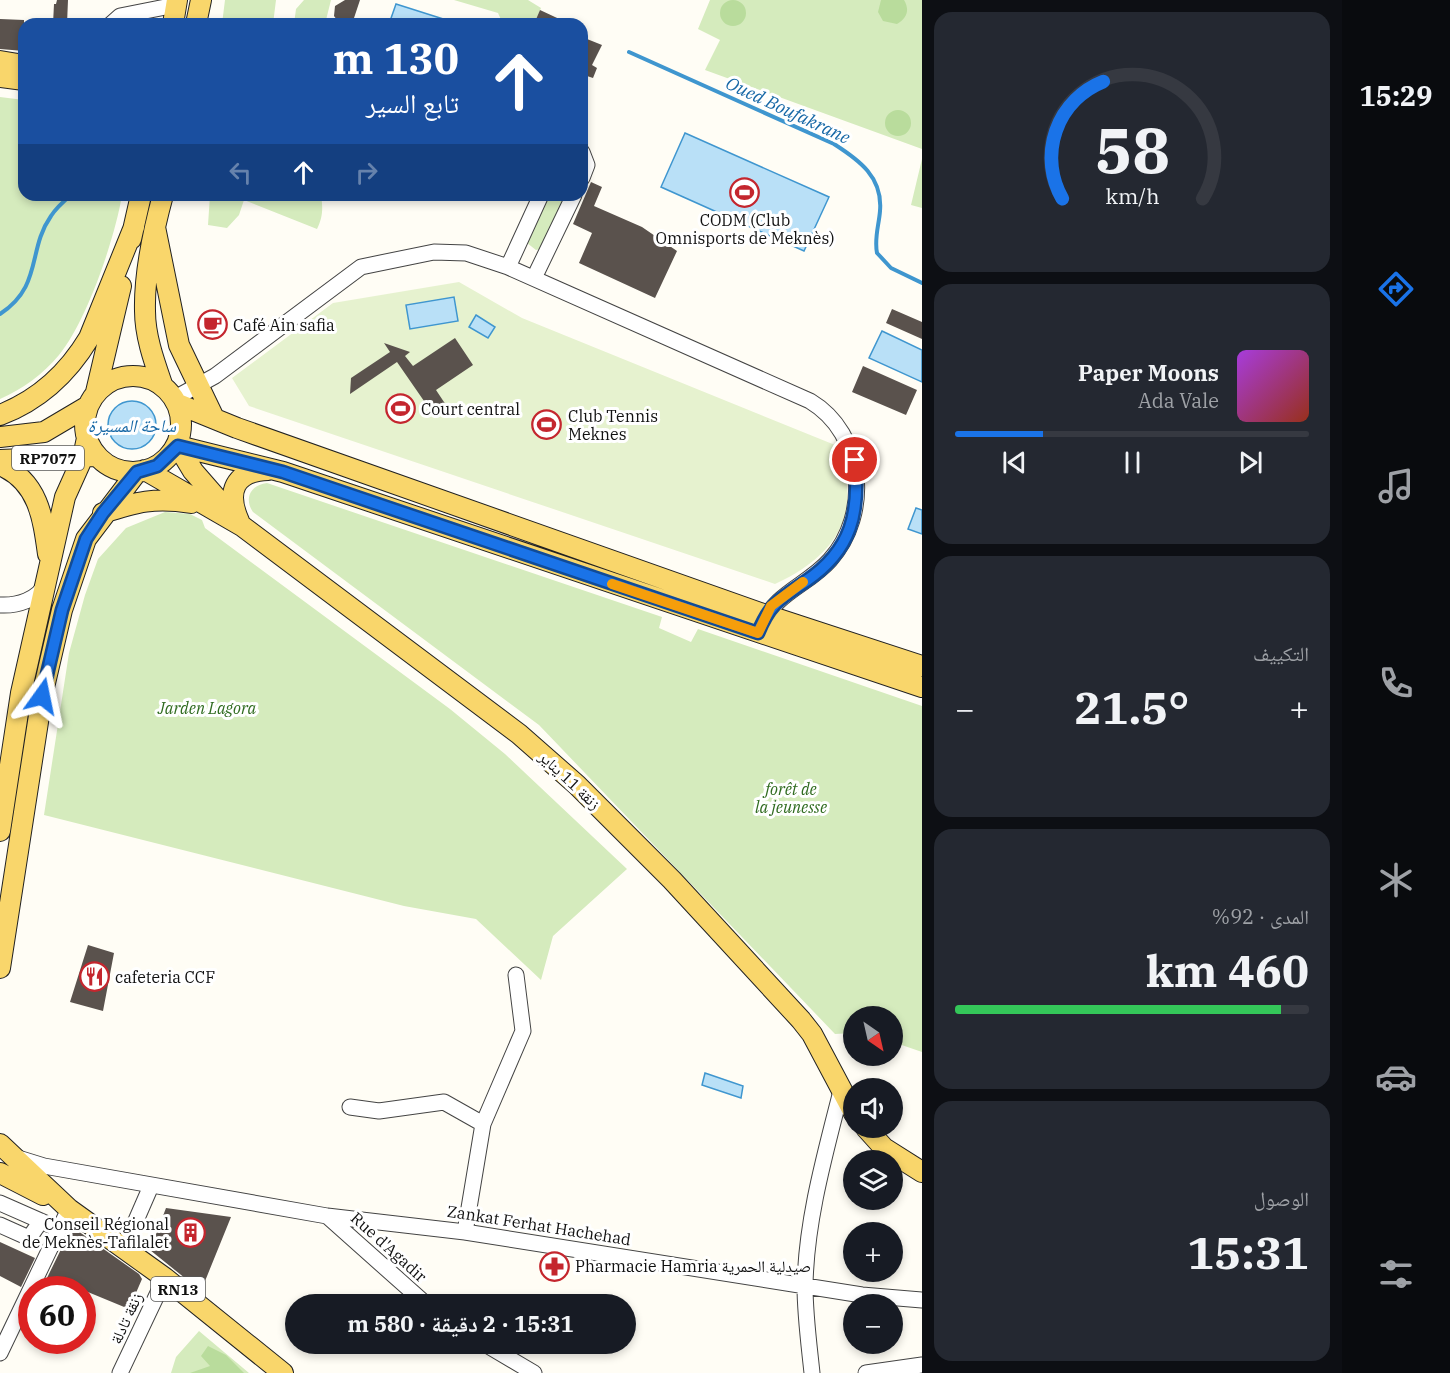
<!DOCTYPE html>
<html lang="ar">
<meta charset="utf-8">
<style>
:root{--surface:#171b24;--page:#242831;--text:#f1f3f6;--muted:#9ea1a6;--line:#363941;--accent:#1a73e8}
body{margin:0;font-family:"IBM Plex Serif","Noto Naskh Arabic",serif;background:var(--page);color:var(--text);direction:rtl;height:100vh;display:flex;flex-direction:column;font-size:22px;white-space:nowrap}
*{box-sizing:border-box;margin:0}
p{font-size:20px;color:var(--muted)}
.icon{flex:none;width:33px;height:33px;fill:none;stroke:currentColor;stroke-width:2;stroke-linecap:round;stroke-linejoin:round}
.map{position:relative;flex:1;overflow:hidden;direction:ltr}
.panel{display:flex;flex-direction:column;gap:12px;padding:12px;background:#0d0f14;width:420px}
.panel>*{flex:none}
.guide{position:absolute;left:18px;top:18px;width:570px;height:183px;border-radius:18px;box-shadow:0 3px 9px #0003;direction:rtl;background:#1a4fa0;color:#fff;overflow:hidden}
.needle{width:39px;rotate:146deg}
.tools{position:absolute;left:843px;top:1006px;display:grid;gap:12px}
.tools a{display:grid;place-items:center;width:60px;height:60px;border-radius:50%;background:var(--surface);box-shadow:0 3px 9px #0003;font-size:30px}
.speed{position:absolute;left:18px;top:1276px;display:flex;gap:12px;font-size:30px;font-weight:700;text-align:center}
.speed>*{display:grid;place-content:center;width:78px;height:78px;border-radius:50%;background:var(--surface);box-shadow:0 3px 9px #0003;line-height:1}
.speed .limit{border:9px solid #d22;background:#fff;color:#111}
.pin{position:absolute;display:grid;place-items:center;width:51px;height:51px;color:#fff;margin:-26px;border:3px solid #fff;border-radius:50%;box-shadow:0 2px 6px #0007}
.me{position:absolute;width:66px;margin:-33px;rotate:12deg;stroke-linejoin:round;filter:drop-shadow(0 0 4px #0008)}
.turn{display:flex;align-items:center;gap:21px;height:126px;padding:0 30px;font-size:27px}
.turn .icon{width:78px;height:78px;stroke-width:2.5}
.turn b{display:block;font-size:42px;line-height:51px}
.lanes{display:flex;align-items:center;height:57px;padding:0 30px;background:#0003;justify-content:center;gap:30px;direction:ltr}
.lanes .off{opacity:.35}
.big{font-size:45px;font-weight:700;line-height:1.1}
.panel .widget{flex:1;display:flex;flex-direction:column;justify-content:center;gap:9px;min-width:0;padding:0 21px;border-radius:18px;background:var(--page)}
.panel .dial{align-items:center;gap:0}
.dial svg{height:156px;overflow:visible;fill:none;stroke:var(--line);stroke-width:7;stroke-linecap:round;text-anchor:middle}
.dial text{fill:var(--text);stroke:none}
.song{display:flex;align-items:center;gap:18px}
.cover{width:72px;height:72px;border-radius:9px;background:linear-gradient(135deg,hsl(280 70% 55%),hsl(10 70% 35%))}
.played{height:6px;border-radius:3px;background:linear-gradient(90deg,var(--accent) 25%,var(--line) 25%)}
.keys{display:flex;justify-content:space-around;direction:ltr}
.heat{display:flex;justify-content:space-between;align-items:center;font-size:33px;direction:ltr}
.charge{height:9px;border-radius:4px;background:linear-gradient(90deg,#34c759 92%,var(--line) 0)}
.trip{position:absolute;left:285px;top:1294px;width:351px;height:60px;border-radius:30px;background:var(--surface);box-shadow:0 3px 9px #0003;font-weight:700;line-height:60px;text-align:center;direction:rtl}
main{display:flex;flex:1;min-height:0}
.tabs{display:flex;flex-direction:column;width:108px;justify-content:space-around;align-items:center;background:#090b0e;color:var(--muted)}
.tabs .icon{width:42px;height:42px}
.tabs .selected{color:var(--accent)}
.tabs b{font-size:27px;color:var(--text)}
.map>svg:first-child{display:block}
.green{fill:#d5ebbd}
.forest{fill:#b9dc9c}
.pitch{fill:#e6f2cf}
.water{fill:#b9e0f7;stroke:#3f96cf;stroke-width:1.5}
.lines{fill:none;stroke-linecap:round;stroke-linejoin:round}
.stream{stroke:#3f96cf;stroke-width:4}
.building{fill:#5a524d}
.minor-casing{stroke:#444;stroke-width:17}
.major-casing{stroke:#222;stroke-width:22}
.minor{stroke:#fff;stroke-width:15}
.major{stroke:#f9d66b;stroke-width:20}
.route-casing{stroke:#114b97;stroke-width:15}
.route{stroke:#1a73e8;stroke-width:10}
.slow{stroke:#f59e0b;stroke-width:10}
.labels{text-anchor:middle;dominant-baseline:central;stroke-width:6;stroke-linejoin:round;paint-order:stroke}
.shield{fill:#fff;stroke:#585858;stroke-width:1.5}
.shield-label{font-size:15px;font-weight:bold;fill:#111}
.poi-label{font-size:16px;fill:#111;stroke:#fff;text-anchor:start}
.park-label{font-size:16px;font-style:italic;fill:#2f6b1f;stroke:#fff}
.street-label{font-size:16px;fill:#111;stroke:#fff}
.water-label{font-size:18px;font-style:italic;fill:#1768a6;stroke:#fff}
</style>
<main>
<nav class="tabs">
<b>15:29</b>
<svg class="icon selected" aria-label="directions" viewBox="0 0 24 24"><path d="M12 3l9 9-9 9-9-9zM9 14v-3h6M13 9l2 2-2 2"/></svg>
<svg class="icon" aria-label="music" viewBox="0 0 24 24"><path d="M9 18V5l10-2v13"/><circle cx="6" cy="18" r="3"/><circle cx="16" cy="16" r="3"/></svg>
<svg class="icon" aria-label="phone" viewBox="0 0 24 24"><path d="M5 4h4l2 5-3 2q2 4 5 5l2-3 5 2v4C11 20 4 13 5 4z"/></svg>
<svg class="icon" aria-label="climate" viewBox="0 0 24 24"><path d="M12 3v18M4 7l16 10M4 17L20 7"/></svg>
<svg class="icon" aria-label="car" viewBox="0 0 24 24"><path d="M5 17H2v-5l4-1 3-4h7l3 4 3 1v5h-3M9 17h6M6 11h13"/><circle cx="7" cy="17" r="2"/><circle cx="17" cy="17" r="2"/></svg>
<svg class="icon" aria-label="filters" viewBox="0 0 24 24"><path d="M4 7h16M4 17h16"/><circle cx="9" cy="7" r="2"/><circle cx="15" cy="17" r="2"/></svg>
</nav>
<section class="panel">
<div class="widget dial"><svg viewBox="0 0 100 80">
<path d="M14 69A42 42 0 1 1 86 69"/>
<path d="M14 69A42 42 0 0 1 35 9" stroke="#1a73e8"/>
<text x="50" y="56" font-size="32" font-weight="700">58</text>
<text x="50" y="72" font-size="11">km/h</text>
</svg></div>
<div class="widget">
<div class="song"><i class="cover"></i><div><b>Paper Moons</b><p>Ada Vale</p></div></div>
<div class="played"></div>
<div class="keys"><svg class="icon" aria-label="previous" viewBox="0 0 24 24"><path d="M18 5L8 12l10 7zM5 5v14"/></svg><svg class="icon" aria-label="pause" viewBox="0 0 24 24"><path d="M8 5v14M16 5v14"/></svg><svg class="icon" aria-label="next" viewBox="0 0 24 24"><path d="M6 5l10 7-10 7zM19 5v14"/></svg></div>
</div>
<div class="widget"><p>التكييف</p>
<div class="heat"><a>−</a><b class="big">21.5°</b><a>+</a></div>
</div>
<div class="widget"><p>المدى · 92%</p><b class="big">460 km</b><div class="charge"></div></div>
<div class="widget"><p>الوصول</p><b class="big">15:31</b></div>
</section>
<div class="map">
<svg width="922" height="1373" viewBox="0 0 922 1373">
<rect width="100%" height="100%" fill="#fffdf5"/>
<path class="green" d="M225,0H276L273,24H222Z
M304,0H331L325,24H294L296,9Z
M454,0H528L541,8L534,24H503L498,13Z
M710,0H922V149L705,70L720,40L698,29Z
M0,97L24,100V195H122C115,238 87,321 59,355C43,374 23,389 0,399Z
M922,159V208L911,205Z
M210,195H321C323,208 323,217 317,229L244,200L239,215L227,228L208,225Z
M547,195H568L541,249L536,250L527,243Z
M267,483L662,617L659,628L691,642L698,629L922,706V1052L893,1042L892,1017H854L853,1033L835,1034L539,725L253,512C244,499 250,485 267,483Z
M165,512L190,514L202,520L205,528L450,709L505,754L627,869L553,936L541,980L476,919L404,906L44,815L69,653L85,595L98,559L126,528Z
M199,1331L249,1373H171L176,1357Z"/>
<path class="forest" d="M720 13a13 13 0 1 1 26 0a13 13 0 1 1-26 0Z
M881,0H904C910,10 907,18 897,24L883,21L878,12Z
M885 123a13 13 0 1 1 26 0a13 13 0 1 1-26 0Z
M208,1346L226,1355L244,1373H190L210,1366L201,1356Z"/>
<path class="pitch" d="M459,282L522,318L835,445C866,512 836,556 775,584L249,406L232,378L333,303Z"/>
<path class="water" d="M396,4L459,24H389Z
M685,133L829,197L804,251L661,187Z
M454,297L458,321L410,329L406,305Z
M476,315L495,327L488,338L469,327Z
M882,331L922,350V382L869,358Z
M108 425a24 24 0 1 1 48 0a24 24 0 1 1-48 0Z
M916,508L922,510V534L908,529Z
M705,1073L743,1086L741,1098L702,1085Z"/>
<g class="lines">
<path class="stream" d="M629,52L834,144C859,160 883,177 880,211C879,225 874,238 877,253L891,268L922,283
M0,314C43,286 27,250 51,216C56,208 64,201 71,195"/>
</g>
<path class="building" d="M57,0H68L67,24H53L54,4H56Z
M345,0H360L352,24H340L334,16L335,6Z
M540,10L570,24H534Z
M0,19L24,20V51L0,49Z
M582,37L602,45L592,65L597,68L593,78L587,76L582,87Z
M591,182L602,187L594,206L642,227L677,251L655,298L579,263L592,233L573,224Z
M892,309L922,322V339L886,323Z
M455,338L473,365L436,390L446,405L433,414L397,362L350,394L351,378L390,352L384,343L410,352L405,356L413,366Z
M863,366L917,390L906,415L852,392Z
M88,945L114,953L103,1011L70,1002Z
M166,1208L231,1217L201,1291L150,1250Z
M78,1231L139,1274L142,1279L129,1309L83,1290H70L46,1280L68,1235Z
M0,1242L35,1258L21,1287L0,1276Z"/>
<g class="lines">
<defs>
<path id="minor" d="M111,24L120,16L176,5
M582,152L587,165L582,178
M508,267L541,195
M534,278L574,195
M175,398L215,376L361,267L434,252L466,253L508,267L810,401C865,434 871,514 830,560C808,585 775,593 762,625
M0,605C17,606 38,600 46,583
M350,1107L379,1111L444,1102L483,1124
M15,1157L44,1166L327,1216L465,1232L862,1295L922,1300
M0,1203L59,1229
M327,1216L427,1305
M0,1225L29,1238L41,1221
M465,1232L483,1124L523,1031L516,975
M124,1248L151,1186
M485,1344L534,1373
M0,1353L69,1209
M120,1373L165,1278
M812,1373C809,1344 805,1315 805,1286C806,1221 825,1154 841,1091
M866,1373L922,1365"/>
<path id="major" d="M173,24L177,0
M196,24L201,0
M0,61L24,65
M0,77L24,80
M155,227L179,345L214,418
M131,239L141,195
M85 424a48 48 0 1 1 96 0a48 48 0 1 1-96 0Z
M162,384C154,361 145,336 145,311C144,273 153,232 163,195
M96,392L121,286
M178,404L237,428L766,615L922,666
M0,415C39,400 68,373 89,338L134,227
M0,437L44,432L88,406
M178,446L283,472L922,687
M178,446L193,471L234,518
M0,460L94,456
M0,465C38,481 43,517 48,554
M145,470L242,526L519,734L577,785L672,880L801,1020L812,1034L854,1113
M103,513C136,502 155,497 191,503
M239,521C226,492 234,471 268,470
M0,831L21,693L65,497L83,457L87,438
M0,968L42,696L62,610L86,539L137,472
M866,1128L884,1148L922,1172
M0,1144L69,1209L165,1278L283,1373
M0,1173L43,1195"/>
</defs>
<use href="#minor" class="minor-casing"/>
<use href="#major" class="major-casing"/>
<use href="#minor" class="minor"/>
<use href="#major" class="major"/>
</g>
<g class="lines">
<defs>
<path id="route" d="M42,696L62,610L86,539L103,513L137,472L157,466L178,446L283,472L758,633C770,603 781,598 806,581C852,550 860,512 855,460"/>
</defs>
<use href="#route" class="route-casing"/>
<use href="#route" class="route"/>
<path class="slow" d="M612,584L758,633L771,606L803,582"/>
</g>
<defs>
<symbol id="stadium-ring" viewBox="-11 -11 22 22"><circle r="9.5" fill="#fff" stroke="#c4262e" stroke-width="1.5"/><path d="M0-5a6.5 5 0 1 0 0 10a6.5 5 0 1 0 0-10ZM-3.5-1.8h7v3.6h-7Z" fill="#c4262e"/></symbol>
<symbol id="cafe-ring" viewBox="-11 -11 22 22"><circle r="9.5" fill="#fff" stroke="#c4262e" stroke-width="1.5"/><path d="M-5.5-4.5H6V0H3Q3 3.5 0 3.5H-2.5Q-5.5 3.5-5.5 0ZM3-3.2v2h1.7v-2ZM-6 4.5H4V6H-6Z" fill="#c4262e"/></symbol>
<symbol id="restaurant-ring" viewBox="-11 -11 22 22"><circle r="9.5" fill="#fff" stroke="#c4262e" stroke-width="1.5"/><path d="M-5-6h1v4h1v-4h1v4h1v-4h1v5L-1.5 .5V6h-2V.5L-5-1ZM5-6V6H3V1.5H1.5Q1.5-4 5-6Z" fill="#c4262e"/></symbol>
<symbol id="building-ring" viewBox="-11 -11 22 22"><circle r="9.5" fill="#fff" stroke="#c4262e" stroke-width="1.5"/><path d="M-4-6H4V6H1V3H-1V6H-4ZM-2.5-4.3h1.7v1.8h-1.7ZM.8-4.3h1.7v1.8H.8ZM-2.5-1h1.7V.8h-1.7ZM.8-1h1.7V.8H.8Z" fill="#c4262e"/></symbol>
<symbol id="pharmacy-ring" viewBox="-11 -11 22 22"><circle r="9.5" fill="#fff" stroke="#c4262e" stroke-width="1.5"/><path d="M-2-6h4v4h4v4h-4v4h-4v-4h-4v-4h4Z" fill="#c4262e"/></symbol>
</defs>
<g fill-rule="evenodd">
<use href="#stadium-ring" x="728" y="176" width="33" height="33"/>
<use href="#cafe-ring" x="196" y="308" width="33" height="33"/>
<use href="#stadium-ring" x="384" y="392" width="33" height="33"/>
<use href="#stadium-ring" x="530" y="408" width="33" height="33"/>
<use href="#restaurant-ring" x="78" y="960" width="33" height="33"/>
<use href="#building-ring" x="174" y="1216" width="33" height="33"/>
<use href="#pharmacy-ring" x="538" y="1250" width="33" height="33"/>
</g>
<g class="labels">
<g class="shield">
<rect x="12" y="446" width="72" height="24" rx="4.5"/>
<rect x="151" y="1277" width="54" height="24" rx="4.5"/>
</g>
<g class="shield-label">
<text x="48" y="458">RP7077</text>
<text x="178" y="1289">RN13</text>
</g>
<g class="poi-label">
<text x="745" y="220" text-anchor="middle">CODM (Club<tspan x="745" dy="18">Omnisports de Meknès)</tspan></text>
<text x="233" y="325">Café Ain safia</text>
<text x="421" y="409">Court central</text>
<text x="568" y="416">Club Tennis<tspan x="568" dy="18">Meknes</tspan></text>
<text x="115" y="977">cafeteria CCF</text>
<text x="169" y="1224" text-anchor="end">Conseil Régional<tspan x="169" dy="18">de Meknès-Tafilalet</tspan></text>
<text x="575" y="1266">Pharmacie Hamria صيدلية الحمرية</text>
</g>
<g class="park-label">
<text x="207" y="708">Jarden Lagora</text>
<text x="791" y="789">forêt de<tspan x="791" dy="18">la jeunesse</tspan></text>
</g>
<g class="street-label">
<text transform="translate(570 780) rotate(43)">زنقة 11 يناير</text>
<text transform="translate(539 1225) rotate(9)">Zankat Ferhat Hachehad</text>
<text transform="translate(389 1247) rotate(42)">Rue d'Agadir</text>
<text transform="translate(126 1318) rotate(-65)">زنقة تادلة</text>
</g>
<g class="water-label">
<text transform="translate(788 110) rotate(25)">Oued Boufakrane</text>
<text x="132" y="425">ساحة المسيرة</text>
</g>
</g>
</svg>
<div class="tools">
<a><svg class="needle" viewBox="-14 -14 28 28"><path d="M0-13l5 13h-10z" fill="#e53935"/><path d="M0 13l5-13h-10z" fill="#9ea1a6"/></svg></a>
<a><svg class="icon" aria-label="sound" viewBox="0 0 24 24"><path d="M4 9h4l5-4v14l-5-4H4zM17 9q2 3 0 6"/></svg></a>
<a><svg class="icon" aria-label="layers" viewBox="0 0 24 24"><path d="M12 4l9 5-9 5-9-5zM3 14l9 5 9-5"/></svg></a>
<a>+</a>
<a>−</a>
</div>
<div class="speed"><div class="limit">60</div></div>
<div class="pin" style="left:855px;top:460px;background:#d93025"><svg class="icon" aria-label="arrive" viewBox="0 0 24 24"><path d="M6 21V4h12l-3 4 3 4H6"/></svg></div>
<svg class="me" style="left:42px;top:696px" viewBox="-20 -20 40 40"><path d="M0-17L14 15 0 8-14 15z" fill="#1a73e8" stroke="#fff" stroke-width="4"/></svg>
<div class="trip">15:31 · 2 دقيقة · 580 m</div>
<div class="guide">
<div class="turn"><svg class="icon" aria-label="ahead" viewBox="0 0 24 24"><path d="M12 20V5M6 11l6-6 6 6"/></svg><div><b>130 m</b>تابع السير</div></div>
<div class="lanes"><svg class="icon off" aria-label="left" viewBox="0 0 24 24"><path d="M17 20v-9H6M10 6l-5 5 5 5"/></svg><svg class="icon" aria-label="ahead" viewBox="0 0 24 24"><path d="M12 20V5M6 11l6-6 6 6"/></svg><svg class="icon off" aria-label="right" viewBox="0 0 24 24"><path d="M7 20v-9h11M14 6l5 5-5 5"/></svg></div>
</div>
</div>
</main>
